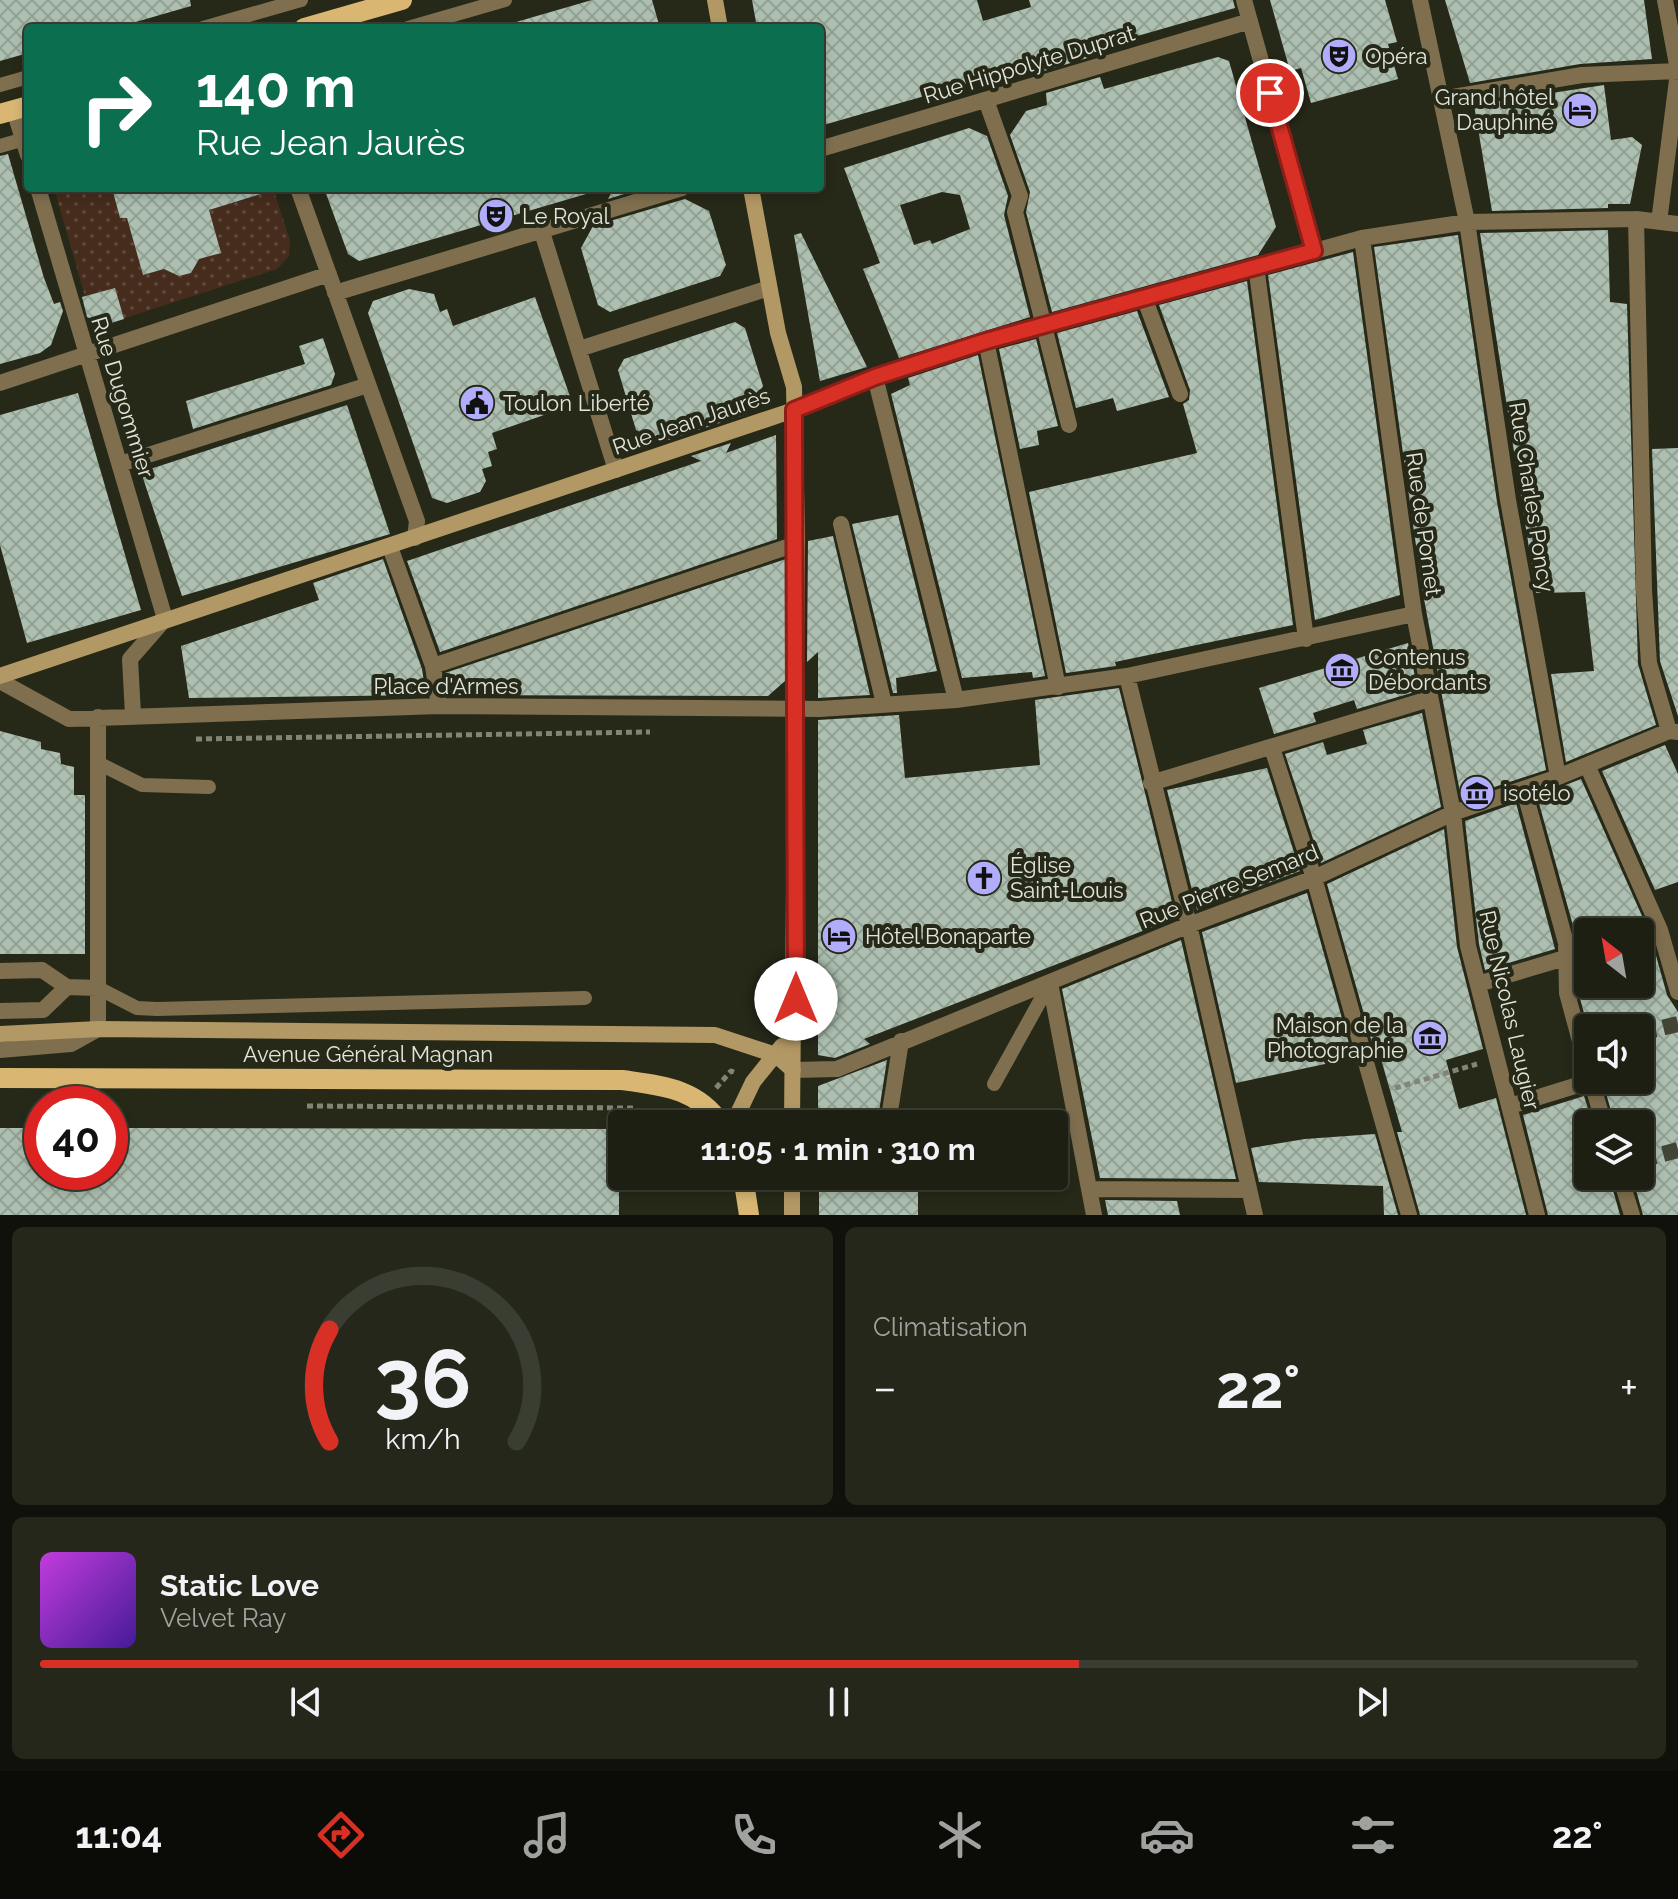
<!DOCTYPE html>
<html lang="fr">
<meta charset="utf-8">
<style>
:root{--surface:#1c1f12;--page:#25271b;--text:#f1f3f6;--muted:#a0a29f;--line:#3a3d32;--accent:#d93025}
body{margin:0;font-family:Raleway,sans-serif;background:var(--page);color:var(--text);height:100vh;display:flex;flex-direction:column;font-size:30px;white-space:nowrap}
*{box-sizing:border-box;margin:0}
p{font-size:26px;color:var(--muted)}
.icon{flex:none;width:44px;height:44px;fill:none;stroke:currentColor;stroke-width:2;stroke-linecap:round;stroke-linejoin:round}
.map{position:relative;height:1215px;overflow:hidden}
.panel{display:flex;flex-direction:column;gap:12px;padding:12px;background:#0f110a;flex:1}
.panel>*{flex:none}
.top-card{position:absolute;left:24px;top:24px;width:800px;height:168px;border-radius:8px;box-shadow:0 4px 12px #0003,0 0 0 2px var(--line);background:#0b6e4f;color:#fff;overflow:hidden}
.needle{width:52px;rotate:329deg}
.fabs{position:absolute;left:1574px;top:918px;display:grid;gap:16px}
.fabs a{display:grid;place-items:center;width:80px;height:80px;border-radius:8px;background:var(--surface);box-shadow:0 4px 12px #0003,0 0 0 2px var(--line);font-size:40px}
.speed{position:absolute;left:24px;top:1086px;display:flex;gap:16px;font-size:40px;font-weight:700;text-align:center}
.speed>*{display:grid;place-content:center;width:104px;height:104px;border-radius:50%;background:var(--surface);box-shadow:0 4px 12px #0003,0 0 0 2px var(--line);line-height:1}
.speed .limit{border:12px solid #d22;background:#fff;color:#111}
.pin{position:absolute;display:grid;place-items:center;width:68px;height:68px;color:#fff;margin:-34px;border:4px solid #fff;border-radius:50%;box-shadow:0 2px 8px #0007}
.me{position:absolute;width:88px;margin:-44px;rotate:0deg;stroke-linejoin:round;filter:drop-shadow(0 0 6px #0008)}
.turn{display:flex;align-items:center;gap:28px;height:168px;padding:0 40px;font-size:36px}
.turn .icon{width:104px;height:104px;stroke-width:2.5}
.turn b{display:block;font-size:56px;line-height:68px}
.big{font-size:60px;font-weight:700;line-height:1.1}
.panel .widget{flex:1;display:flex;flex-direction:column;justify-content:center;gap:12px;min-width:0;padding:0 28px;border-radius:12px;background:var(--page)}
.panel .dial{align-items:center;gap:0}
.dial svg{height:208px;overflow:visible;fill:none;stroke:var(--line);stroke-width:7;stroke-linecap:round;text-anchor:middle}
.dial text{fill:var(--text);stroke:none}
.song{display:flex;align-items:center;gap:24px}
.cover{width:96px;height:96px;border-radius:12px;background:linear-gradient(135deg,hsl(290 70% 55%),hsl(260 70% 35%))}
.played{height:8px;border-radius:4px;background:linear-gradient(90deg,var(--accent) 65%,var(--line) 65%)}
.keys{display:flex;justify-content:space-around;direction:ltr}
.heat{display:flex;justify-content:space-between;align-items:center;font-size:44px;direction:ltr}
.panel .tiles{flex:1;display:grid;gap:12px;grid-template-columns:1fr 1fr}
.widget:last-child{grid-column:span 2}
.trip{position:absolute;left:608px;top:1110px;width:460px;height:80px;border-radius:8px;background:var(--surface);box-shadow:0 4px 12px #0003,0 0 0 2px var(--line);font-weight:700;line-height:80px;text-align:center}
.tab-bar{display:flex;height:128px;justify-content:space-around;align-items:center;background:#0b0c07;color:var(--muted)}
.tab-bar .icon{width:56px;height:56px}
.tab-bar .active{color:var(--accent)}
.tab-bar b{font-size:36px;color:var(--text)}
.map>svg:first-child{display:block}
.park{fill:url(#park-dots)}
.building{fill:url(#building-cross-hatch);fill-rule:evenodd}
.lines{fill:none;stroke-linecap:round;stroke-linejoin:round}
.street-tunnel{stroke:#424535;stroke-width:16;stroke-dasharray:16 8;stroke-linecap:butt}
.path{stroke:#818476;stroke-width:5;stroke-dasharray:6 4;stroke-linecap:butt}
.lane{stroke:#7f6f4f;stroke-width:14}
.street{stroke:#7f6f4f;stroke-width:16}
.secondary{stroke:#b29864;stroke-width:16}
.primary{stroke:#d9b773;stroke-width:20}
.route-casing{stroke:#8d1f18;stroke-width:20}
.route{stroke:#d93025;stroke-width:14}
.labels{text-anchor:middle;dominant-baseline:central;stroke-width:8;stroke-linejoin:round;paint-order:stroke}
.poi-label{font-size:22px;fill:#e1e4d9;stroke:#262918;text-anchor:start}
.street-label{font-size:22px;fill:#e1e4d9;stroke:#262918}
</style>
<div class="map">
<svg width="1678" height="1215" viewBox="0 0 1678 1215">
<defs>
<pattern id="park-dots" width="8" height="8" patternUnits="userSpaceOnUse" patternTransform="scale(2)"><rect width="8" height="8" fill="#462c1d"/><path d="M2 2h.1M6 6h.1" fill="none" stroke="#604a3d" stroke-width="1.8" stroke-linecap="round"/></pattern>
<pattern id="building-cross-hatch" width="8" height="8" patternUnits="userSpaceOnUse" patternTransform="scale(2)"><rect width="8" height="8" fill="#acbfb0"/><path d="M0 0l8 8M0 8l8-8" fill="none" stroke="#92a094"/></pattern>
</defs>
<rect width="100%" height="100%" fill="#262918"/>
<path class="park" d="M54,188H113L120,218H127L143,275L171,267L204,193L240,201L273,188L290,241L289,256L277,269L94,328Z"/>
<path class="building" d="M0,0H190L191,6L115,28H28V53L0,61Z
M592,0H652L660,28H517L516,22Z
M752,0H977L983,21L1031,7L1029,0H1233L1235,8L1092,49L1094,56L1044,71L1043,62L820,126V28H757Z
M1270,0H1385L1397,42L1388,44L1398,79L1311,103L1301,68L1290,71Z
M1445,0H1644L1652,59L1580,64L1470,83Z
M1218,57L1229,61L1276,227L1258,255L1052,312L1026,212L1030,192L1010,135L1026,111L1047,105L1046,93L1100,77L1104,89Z
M1604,85L1611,140L1632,137L1642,145L1630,204H1608V208L1492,211L1474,105Z
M969,128L987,136L1008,196L1004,215L1030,317L899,358L863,269L880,263L844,168ZM942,192L960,195L970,229L932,244L930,240L914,245L900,205Z
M8,154L44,278L54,304L60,302L63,311L51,345L40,353L0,364V156Z
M112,188H263L264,193L209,210L221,253L199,259L191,273L179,276L164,269L143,275L127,218H120Z
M324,188H585L586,194L359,261L348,254Z
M614,188H644L608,199Z
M685,199L709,211L726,265L720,276L610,312L598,305L581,248L593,226Z
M1608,230L1610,302L1627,304L1638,664L1656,725L1566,762L1551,674L1594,671L1585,592L1536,593L1480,233Z
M801,233L867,367L820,381L794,235Z
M1458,235L1497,502L1546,770L1461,798L1422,588L1374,247Z
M1353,252L1400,595L1315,620L1268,275Z
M1247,281L1293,625L1115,662L1116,666L1066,673L1029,492L1197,453L1183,404L1189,400L1190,390L1159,305Z
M115,288L124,319L105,325L87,317L82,297Z
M409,289L434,294L440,312L447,309L453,326L535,297L573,405L492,433L497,449L488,452L492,466L482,469L486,481L480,492L447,503L432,498L368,313L373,301Z
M1137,311L1169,397L1117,411L1113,398L1076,408L1057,333Z
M735,322L745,328L763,386L747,414L662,442L636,430L618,370L624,359Z
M323,338L335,374L331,385L193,429L186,401L305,364L299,346Z
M1036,339L1058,426L1037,431L1039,445L1020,449L999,349Z
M978,355L1045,676L1033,678L1032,672L962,678L891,394L910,385L908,378Z
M78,393L141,610L27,643L0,545V415Z
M347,405L390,534L182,596L141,472Z
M776,435L777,539L440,652L407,561L701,461L691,456L731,443L726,453Z
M1678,448V716L1660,661L1652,449Z
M898,515L937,671L896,678L897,693H893L852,524Z
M833,536L870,695L818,698V652L807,662L808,541Z
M383,559L422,669L426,695L189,698L181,646L319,600L313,583Z
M786,559L785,681L768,696L448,695L445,673Z
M1408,643L1418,691L1357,709L1354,700L1313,713L1316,722L1274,734L1259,688Z
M1119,688L1176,918L864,1039L870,1044L835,1058L818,1055V720L899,715L905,778L1040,765L1035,700Z
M1422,713L1441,807L1321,863L1285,754L1323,742L1327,755L1367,744L1363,730Z
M0,731L41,742V749L60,753L61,764L74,767V795H85V954H0Z
M1665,745L1678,774V882L1655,890L1602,771Z
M1267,768L1300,871L1197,910L1167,790Z
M1581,779L1650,934L1667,995L1678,1012V1215H1643L1632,1176H1640V1124H1615L1602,1080H1640V1028H1588L1578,991L1577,940L1537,796ZM1588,932H1640V984H1588Z
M1516,803L1555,949L1485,970L1479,944L1465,821Z
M1444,829L1457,947L1483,1049L1446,1060L1459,1109L1496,1098L1526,1215H1420L1397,1132H1402L1379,1052L1375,1053L1327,884Z
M1307,893L1353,1058L1236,1083L1202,932Z
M1181,940L1236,1179L1100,1178L1062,989Z
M887,1060L877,1124H818V1086Z
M1584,1096L1593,1124H1588V1176H1609L1620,1215H1548L1523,1115Z
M0,1128H42V1172H110V1128L619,1129V1215H0Z
M1375,1134L1398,1215H1384L1383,1186L1259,1182L1251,1148L1305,1139Z
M819,1176H870V1185L879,1192L889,1188L918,1190V1215H819Z
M1105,1200L1177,1201L1180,1215H1108Z"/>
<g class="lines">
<path class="street-tunnel" d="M1640,936L1660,930
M1565,958L1588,951
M1640,1033L1678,1024
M1640,1160L1678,1150"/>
<path class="path" d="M196,739L650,732
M716,1088L731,1071L734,1072
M1395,1088L1477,1064
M307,1106L633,1108"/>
<path class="lane" d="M203,28L301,0
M408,28L505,0
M0,85L28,77
M0,146L28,138
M98,763L142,785L209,787
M98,988L137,1008L157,1009L585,998
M994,1084L1050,983"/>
<path class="street" d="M1244,0L1314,251
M1420,0L1467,222L1508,500L1558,777
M1665,0L1678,70
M1441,99L1582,75L1678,71
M986,100L1020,196L1015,212L1069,425
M14,110L28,155
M820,149L1250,21
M38,188L165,619L130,659L133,715
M298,188L417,521L415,538
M1636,219L1644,590L1649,663L1669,731
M1659,222L1678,72
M542,232L616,470
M1362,238L1414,614L1453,813L1468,946L1537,1215
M1256,266L1306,639
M335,293L682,188
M1144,297L1180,394
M986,341L1058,687
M579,349L769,288
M875,377L956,700
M0,383L329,274
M794,410L875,377L986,341L1362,238L1467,222L1636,219L1678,224
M120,464L368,385
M841,524L884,704
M390,547L433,666L439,706
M433,666L796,544
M1127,676L1189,925L1255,1215
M0,681L69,719L439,706L820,709L956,700L1127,676L1414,614
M1272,748L1314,878L1409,1215
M1587,765L1660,930L1678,992
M1151,783L1429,699
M1524,790L1566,943L1567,993L1588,1071
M0,971L42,970L67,987L98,988
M1050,983L1094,1215
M1478,984L1565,958
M0,1011L43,1010L67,987
M0,1050L71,1044L98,1029V717
M793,1070L837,1069L1189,925L1314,878L1453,813L1558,777L1669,731L1678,732
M1591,1080L1604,1124
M1510,1106L1591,1081
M888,1124L901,1041
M1620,1176L1632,1215
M880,1181L881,1176
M1089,1189L1249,1190"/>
<path class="secondary" d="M715,0L720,28
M751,188L778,333L794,387L797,538L792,1124
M0,676L794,410
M0,1034L98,1029L715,1035L776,1055L793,1070
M733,1124L753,1082L782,1046
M792,1215V1176"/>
<path class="primary" d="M304,28L402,0
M0,114L28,106
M0,1078L622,1080C662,1086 697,1088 721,1124
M743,1176L749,1215"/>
</g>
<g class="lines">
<defs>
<path id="route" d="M796,999L794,410L875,377L986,341L1314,251L1270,93"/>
</defs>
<use href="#route" class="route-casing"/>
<use href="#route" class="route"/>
</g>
<defs>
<symbol id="theatre-disc" viewBox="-11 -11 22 22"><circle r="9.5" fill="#b1adfa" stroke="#262918"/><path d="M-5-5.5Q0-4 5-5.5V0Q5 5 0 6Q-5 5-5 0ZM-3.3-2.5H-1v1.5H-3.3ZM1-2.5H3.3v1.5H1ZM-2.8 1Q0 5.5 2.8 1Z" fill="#111"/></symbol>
<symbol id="hotel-disc" viewBox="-11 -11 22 22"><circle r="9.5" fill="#b1adfa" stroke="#262918"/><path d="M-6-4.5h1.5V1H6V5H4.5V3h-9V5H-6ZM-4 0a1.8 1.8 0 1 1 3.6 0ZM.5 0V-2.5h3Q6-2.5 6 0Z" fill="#111"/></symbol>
<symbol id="civic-disc" viewBox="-11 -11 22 22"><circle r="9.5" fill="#b1adfa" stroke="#262918"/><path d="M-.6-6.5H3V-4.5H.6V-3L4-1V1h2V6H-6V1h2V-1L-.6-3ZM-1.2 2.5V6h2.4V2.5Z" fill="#111"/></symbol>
<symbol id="museum-disc" viewBox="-11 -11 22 22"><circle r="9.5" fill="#b1adfa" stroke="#262918"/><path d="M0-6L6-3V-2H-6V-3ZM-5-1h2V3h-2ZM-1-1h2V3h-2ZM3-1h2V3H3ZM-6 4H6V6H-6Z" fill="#111"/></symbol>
<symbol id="church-disc" viewBox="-11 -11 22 22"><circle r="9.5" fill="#b1adfa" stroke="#262918"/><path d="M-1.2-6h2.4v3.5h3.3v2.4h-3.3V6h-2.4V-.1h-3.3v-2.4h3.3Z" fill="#111"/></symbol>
</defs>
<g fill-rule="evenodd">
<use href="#theatre-disc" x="1319" y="36" width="40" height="40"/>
<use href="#hotel-disc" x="1560" y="90" width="40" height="40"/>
<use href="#theatre-disc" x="476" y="196" width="40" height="40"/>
<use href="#civic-disc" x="457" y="383" width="40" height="40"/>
<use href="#museum-disc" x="1322" y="650" width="40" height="40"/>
<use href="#museum-disc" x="1457" y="773" width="40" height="40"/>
<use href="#church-disc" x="964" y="858" width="40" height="40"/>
<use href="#hotel-disc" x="819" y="916" width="40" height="40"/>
<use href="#museum-disc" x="1410" y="1018" width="40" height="40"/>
</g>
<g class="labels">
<g class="poi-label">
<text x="1365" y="56">Opéra</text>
<text x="1554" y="97" text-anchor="end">Grand hôtel<tspan x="1554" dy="25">Dauphiné</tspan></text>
<text x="522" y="216">Le Royal</text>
<text x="503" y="403">Toulon Liberté</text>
<text x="1368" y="657">Contenus<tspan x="1368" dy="25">Débordants</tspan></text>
<text x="1503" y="793">isotélo</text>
<text x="1010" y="865">Église<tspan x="1010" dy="25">Saint-Louis</tspan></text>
<text x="865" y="936">Hôtel Bonaparte</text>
<text x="1404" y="1025" text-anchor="end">Maison de la<tspan x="1404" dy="25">Photographie</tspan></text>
</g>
<g class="street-label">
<text transform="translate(1029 64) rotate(-17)">Rue Hippolyte Duprat</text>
<text transform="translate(123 397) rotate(73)">Rue Dugommier</text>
<text transform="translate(691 421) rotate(-19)">Rue Jean Jaurès</text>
<text transform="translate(1532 497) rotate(81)">Rue Charles Poncy</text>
<text transform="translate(1424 524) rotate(82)">Rue de Pomet</text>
<text x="446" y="686">Place d'Armes</text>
<text transform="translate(1229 886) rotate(-22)">Rue Pierre Semard</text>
<text transform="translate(1510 1010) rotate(77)">Rue Nicolas Laugier</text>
<text x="368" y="1054">Avenue Général Magnan</text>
</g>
</g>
</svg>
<div class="fabs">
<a><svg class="needle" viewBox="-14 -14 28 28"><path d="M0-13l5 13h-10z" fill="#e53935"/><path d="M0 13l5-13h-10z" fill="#a0a29f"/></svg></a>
<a><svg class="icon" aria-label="sound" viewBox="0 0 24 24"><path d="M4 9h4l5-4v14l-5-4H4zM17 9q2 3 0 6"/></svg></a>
<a><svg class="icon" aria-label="layers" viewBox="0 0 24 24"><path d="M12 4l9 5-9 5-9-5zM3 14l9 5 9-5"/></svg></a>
</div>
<div class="speed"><div class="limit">40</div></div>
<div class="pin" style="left:1270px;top:93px;background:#d93025"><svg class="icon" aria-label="arrive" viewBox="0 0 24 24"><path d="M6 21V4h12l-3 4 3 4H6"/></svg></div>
<svg class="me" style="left:796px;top:999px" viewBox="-20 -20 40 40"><circle r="19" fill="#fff"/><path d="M0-13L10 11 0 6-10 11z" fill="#d93025"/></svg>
<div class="trip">11:05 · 1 min · 310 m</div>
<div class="top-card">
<div class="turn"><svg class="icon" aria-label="right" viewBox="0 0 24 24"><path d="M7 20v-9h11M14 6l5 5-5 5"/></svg><div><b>140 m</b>Rue Jean Jaurès</div></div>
</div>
</div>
<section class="panel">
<div class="tiles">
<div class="widget dial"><svg viewBox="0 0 100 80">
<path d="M14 69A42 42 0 1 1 86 69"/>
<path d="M14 69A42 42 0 0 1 14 26" stroke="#d93025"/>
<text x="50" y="56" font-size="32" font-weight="700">36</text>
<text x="50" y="72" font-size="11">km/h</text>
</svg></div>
<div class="widget"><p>Climatisation</p>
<div class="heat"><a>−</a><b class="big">22°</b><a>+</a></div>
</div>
<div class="widget">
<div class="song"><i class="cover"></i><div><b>Static Love</b><p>Velvet Ray</p></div></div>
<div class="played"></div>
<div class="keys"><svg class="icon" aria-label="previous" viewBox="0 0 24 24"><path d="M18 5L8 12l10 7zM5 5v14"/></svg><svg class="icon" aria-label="pause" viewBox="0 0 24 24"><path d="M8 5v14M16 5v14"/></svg><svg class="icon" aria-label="next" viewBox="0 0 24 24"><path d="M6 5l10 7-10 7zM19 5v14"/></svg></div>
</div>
</div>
</section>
<nav class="tab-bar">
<b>11:04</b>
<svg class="icon active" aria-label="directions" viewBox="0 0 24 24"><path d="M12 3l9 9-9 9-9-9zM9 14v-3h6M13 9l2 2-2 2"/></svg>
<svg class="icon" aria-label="music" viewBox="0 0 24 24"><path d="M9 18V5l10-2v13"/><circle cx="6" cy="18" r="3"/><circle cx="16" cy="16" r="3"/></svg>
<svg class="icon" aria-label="phone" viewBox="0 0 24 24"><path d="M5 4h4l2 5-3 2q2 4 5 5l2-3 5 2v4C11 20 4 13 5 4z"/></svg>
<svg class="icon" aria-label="climate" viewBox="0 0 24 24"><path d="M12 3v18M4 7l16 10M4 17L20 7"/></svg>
<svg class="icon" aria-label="car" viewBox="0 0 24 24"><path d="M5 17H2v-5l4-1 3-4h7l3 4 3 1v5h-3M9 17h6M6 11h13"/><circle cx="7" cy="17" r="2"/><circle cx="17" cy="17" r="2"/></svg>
<svg class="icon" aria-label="filters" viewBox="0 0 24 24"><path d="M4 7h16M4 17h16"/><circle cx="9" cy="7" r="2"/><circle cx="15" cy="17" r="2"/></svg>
<b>22°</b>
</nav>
